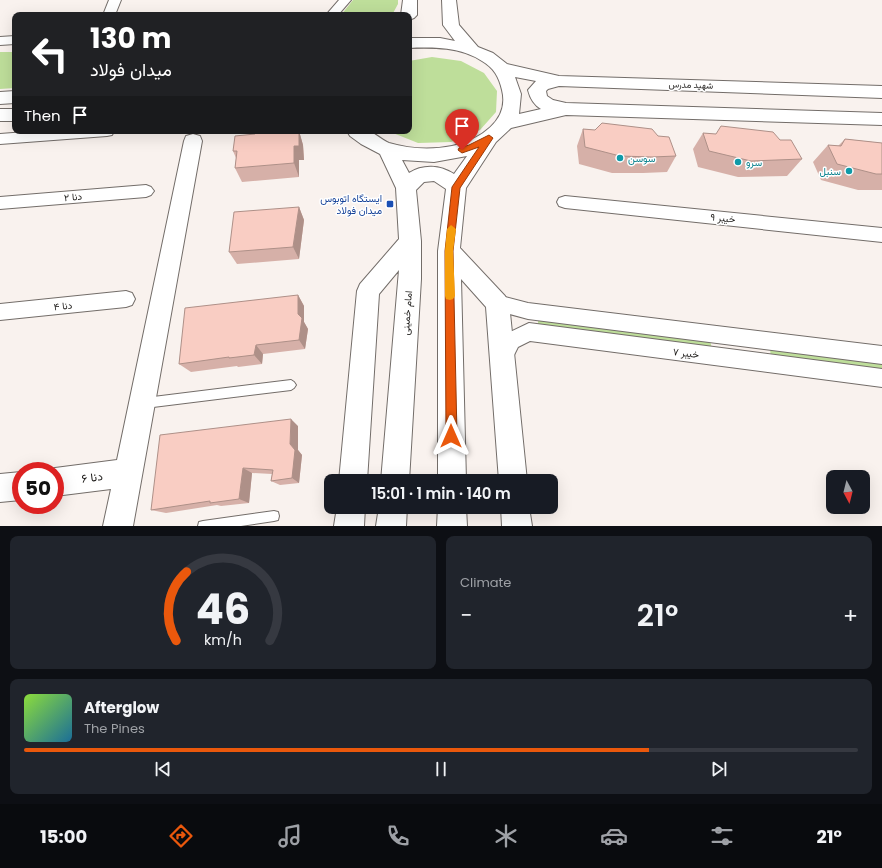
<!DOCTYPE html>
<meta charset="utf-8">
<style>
:root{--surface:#171b24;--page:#20242c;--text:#f1f3f6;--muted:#9ea1a6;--line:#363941;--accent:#ea580c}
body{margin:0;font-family:Poppins,Vazirmatn,sans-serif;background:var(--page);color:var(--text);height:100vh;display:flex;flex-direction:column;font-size:15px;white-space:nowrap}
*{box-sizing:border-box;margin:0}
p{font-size:13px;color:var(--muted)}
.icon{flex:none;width:22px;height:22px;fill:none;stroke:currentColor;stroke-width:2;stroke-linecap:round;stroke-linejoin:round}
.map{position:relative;height:526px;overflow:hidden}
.side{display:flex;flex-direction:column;gap:10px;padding:10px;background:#0d0f14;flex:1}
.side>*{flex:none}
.hud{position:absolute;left:12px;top:12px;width:400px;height:122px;border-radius:8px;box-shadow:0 4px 16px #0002;background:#202124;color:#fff;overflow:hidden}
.needle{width:26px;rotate:173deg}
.buttons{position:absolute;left:826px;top:470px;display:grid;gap:8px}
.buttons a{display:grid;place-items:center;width:44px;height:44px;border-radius:8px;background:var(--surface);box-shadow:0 4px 16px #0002;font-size:20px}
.speed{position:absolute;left:12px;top:462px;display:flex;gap:8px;font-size:20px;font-weight:700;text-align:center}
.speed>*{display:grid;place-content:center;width:52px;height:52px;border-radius:50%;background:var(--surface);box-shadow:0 4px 16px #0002;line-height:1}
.speed .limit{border:6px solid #d22;background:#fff;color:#111}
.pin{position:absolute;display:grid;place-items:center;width:34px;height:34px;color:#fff;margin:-41px -17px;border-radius:50% 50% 50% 0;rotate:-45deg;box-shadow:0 0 4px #0007}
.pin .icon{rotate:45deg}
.me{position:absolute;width:44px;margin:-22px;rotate:0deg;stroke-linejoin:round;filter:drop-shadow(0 0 3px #0008)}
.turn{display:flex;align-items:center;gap:14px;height:84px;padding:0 12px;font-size:18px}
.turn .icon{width:52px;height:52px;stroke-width:2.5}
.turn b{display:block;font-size:28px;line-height:34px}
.then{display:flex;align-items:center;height:38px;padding:0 12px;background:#0003;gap:8px;font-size:15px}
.big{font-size:30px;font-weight:600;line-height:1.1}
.side .card{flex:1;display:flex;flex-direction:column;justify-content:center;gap:6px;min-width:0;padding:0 14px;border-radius:8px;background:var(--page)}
.side .dial{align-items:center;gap:0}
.dial svg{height:104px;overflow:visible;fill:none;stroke:var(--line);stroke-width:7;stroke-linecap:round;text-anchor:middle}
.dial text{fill:var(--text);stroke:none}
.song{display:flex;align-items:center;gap:12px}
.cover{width:48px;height:48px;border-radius:6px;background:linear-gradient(135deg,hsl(90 70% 55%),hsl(200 70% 35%))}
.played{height:4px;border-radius:2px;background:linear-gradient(90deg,var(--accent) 75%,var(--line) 75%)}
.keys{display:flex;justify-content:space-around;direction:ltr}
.heat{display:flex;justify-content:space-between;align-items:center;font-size:22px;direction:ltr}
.side .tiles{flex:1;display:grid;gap:10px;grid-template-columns:1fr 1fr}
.card:last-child{grid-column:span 2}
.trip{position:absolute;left:324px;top:474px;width:234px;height:40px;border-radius:8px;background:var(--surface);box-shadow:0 4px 16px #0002;font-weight:600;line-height:40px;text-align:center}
.dock{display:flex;height:64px;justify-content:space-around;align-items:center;background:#090b0e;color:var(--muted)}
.dock .icon{width:28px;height:28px}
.dock .on{color:var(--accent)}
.dock b{font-size:18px;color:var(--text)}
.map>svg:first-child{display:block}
.green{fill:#bede9a}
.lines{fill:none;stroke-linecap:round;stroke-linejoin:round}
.lane-casing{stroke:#736d69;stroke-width:2}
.street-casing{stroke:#736d69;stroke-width:2}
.secondary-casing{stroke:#736d69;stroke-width:2}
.lane{fill:#fff;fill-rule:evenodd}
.street{fill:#fff;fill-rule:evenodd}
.secondary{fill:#fff;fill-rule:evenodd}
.wall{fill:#d6b0a8}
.shaded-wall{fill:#ae9088}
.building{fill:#f9cdc3;stroke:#ae9088}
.route{fill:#ea580c;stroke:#983908}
.slow{fill:#f59e0b}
.culture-dot{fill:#0f9aa8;stroke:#fff;stroke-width:1.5}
.transit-dot{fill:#1a4fb4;stroke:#fff;stroke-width:1.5}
.labels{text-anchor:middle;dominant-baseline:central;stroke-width:3;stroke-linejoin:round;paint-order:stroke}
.far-street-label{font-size:9px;fill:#1c1a18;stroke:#fff}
.culture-label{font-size:10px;fill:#0d838f;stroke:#fff;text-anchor:start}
.street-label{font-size:10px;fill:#1c1a18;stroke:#fff}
.transit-label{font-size:10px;fill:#164399;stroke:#fff;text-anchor:end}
.near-street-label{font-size:12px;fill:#1c1a18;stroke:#fff}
</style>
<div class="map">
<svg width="882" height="526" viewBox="0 0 882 526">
<rect width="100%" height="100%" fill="#f9f2ee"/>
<path class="green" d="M353,0H398V4L392,15H341Z
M0,52H15V88L0,89Z
M432,57L461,61L484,73L497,91L496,112L480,130L451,142L418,143L388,131H409V61Z
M538,317L710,340L712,349L538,328Z
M770,349L882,362V371L771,358Z"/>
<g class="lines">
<defs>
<path id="lane" d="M291,380L294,382L296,385L294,388L291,390L145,408L142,406L140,403L142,400L145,398Z
M274,511L278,512L279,516L278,520L274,521L241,526H198L199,522L203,521Z"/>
<path id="street" d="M109,0H121L115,15H103Z
M339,0H351L338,15H326Z
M15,36V44L0,45V37Z
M39,131H114L112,135L107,136L0,144V134Z
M146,185L151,187L154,191L151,195L146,197L0,209V197Z
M565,196L882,228V242L565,208L559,206L557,202L559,198Z
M126,291L132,293L135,299L132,305L126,307L0,320V304Z
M497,295L528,303L882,346V364L528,319L491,309L488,303L491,297Z
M529,323L882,369V387L530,341L518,347L509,365L502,368L495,365L492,359L504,335Z"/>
<path id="secondary" d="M403,0H417V15L414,18L409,20V15H401Z
M442,0H456L459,25L478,47L493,53L507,64L559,76L882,86V98L559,86L548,89L546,91L547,96L553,100L566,103L882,113V125L566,115L511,128L496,142L466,188L460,248L505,296L509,303L527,481H499L486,307L461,279L466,481H438V251L446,189L434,181L424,182L416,190L421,241V279L409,481H381L399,270L379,294L367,481H339L357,291L360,284L399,239L396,188L380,154L361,144L350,136L347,131C353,131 362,129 368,131C375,133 382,140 389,143C409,149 432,150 452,146C479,140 510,121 502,90C499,77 494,68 482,61C461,47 433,47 409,48V38H440L455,41L443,25ZM515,77L536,81L528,90C530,98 534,105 541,109L519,114L521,94ZM467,156L454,174C440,165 423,164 409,173L402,160L434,162Z
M15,91V103L0,104V92Z
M0,109H15V121H0Z
M193,134L200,136L202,141L133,526H103L111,489L55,496V471H48L55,468L117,460L184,141L186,136Z
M21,472V500L0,502V474Z
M337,507H365L364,526H334Z
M379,507H407L406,526H376Z
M438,507H466L467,526H437Z
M501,507H529L532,526H502Z"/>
</defs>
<use href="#lane" class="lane-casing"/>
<use href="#street" class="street-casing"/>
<use href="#secondary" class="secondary-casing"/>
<use href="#lane" class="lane"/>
<use href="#street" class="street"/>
<use href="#secondary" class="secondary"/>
</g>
<path class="wall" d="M583,129L658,136L676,156L667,172L643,173H612L579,164L577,146Z
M299,131L303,145L304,160H299V177L242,182L235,168L236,158L233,151L255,134Z
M703,133L780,140L802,159L787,176L738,177L698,167L693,149Z
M845,139L882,143V190H858L821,180L813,162L828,145L838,146Z
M299,207L304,220L299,259L237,264L229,252Z
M298,295L304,306V322L308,329L305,349L263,354L262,364L238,367L237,366L191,372L179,364Z
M298,426V450L302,455L299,483L280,485L271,481L272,474L252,473L249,503L221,506L217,505L166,513L151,510Z"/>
<path class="shaded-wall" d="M299,131L303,145L304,160H299V177L294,163V146Z
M299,207L304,220L299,259L293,247Z
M298,295L304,306V322L308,329L305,349L299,340L298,314Z
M256,345L263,354L262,364L254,355Z
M291,419L298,426V450L302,455L299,483L292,478L290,444Z
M243,468L252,473L249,503L239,499Z"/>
<path class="building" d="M602,123L652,129L658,136L669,137L676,156L652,157L620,156L585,147L583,129L595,130Z
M721,126L773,132L780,140H791L802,159L751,161L709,151L703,133L716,134Z
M255,131H283V132L299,131V146H294V163L235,168L237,151H233L235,136L255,134Z
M845,139L882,143V174H876L837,164L828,145L841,146Z
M299,207L293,247L229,252L234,212Z
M298,295V314L302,318L299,340L256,345L254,355L229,358V357L179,364L185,308Z
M291,419L290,444L295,450L292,478L271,481L273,470L243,468L239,499L210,503V501L151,510L160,435Z"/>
<path class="route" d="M489,135L493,138L460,188L453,251L457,436L455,440L451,441L447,440L446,436L445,251L452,187L479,147L462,153L458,150L459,148L469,145Z"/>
<path class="slow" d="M451,225L456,229L453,251L455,296L453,299L450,300L446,299L445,296V251L447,229Z"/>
<g class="culture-dot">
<circle cx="620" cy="158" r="4"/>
<circle cx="738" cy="162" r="4"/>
<circle cx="849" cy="171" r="4"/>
</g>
<rect class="transit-dot" x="386" y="200" width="8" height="8" rx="2"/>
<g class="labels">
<g class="far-street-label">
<text transform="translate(691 85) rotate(2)">شهید مدرس</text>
</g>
<g class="culture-label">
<text x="628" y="158">سوسن</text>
<text x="746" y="162">سرو</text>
<text x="841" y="171" text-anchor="end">سنبل</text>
</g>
<g class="street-label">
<text transform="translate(73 197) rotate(-5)">دنا ۲</text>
<text transform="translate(723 218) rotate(6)">خیبر ۹</text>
<text transform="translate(63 306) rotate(-6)">دنا ۴</text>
<text transform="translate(407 313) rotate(-86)">امام خمینی</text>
<text transform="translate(686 353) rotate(7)">خیبر ۷</text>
</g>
<g class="transit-label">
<text x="382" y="198">ایستگاه اتوبوس<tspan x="382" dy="12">میدان فولاد</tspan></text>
</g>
<g class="near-street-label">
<text transform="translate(92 477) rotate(-7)">دنا ۶</text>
</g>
</g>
</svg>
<div class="buttons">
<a><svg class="needle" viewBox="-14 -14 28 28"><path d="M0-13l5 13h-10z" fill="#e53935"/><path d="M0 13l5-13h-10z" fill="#9ea1a6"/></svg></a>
</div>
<div class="speed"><div class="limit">50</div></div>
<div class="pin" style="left:462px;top:150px;background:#d93025"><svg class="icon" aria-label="arrive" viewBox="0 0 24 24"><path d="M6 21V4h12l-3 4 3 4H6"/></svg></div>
<svg class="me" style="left:451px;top:436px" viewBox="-20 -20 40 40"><path d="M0-17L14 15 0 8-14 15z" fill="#ea580c" stroke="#fff" stroke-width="4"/></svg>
<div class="trip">15:01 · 1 min · 140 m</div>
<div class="hud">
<div class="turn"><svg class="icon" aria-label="left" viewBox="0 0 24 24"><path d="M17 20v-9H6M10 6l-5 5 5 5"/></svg><div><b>130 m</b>میدان فولاد</div></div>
<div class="then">Then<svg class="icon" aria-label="arrive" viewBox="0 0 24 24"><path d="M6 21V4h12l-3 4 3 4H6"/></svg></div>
</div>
</div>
<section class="side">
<div class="tiles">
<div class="card dial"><svg viewBox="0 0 100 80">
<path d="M14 69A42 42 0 1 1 86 69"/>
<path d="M14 69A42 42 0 0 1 22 16" stroke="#ea580c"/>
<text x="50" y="56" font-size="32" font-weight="700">46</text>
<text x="50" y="72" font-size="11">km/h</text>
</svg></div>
<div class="card"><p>Climate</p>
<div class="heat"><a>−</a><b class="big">21°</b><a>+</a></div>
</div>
<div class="card">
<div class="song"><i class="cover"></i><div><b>Afterglow</b><p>The Pines</p></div></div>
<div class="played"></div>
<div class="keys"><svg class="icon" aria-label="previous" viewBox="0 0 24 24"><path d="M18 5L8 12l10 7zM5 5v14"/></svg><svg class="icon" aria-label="pause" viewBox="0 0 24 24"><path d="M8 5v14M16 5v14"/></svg><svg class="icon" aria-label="next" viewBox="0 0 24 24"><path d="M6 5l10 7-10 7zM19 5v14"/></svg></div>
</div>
</div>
</section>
<nav class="dock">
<b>15:00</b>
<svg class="icon on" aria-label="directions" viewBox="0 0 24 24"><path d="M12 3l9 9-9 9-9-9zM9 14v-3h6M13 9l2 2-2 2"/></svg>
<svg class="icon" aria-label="music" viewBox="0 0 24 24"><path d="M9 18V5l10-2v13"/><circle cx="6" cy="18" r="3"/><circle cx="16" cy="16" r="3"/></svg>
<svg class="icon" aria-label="phone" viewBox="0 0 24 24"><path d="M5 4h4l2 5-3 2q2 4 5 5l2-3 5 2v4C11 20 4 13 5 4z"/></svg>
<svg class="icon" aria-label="climate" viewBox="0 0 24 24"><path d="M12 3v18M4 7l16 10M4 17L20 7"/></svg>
<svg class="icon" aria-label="car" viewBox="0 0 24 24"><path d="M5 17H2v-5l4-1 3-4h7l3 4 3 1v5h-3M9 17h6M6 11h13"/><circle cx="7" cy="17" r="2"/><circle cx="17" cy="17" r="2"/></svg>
<svg class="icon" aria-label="filters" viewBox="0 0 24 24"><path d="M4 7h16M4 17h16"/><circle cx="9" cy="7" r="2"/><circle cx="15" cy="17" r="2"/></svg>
<b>21°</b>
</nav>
